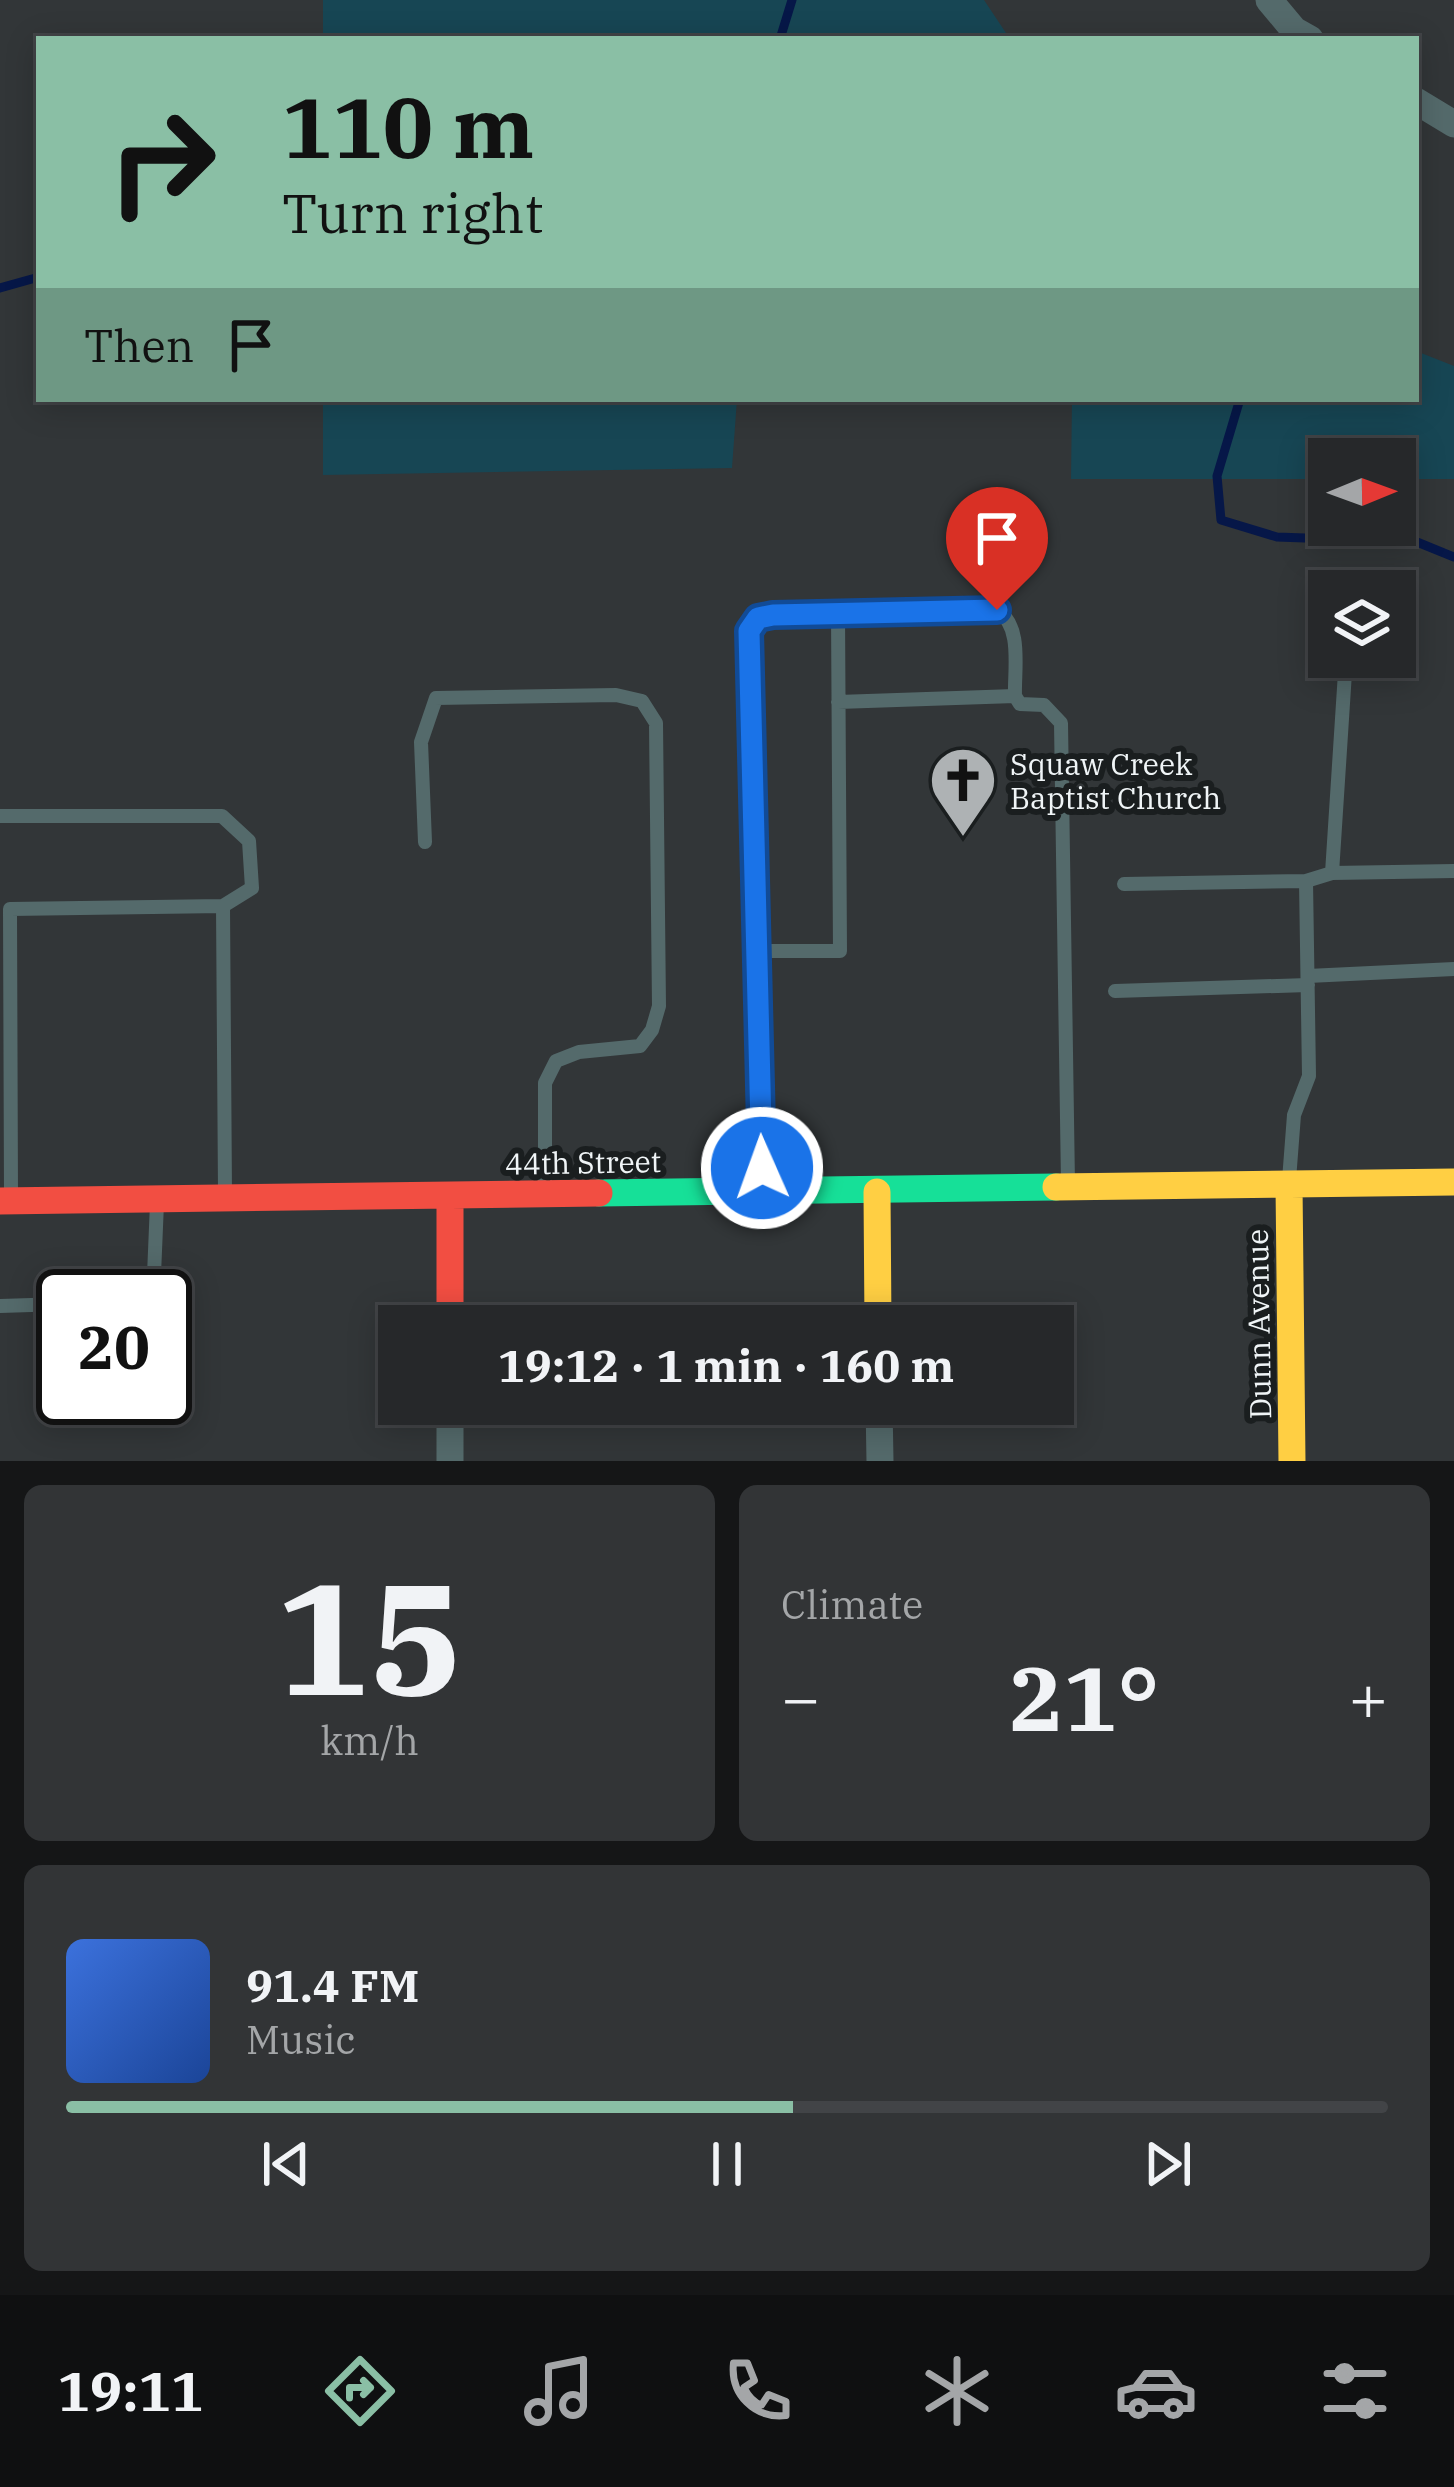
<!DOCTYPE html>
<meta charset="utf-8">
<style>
:root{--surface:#26282a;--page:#323436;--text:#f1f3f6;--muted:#a4a6a8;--line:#424447;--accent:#8abfa5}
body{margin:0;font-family:"IBM Plex Serif",serif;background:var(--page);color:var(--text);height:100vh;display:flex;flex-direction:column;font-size:45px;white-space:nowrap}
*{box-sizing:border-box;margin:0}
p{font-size:39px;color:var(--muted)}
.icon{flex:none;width:66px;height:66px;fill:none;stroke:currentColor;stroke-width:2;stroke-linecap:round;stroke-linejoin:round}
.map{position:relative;height:1461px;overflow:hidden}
.sheet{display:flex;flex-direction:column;gap:24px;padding:24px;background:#151617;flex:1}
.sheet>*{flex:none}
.guide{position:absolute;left:36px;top:36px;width:1383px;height:366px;border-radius:0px;box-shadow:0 6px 30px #0003,0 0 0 3px var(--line);background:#8abfa5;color:#111;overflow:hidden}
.needle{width:78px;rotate:89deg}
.controls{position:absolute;left:1308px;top:438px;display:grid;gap:24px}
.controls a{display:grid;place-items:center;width:108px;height:108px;border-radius:0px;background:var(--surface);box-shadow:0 6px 30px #0003,0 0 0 3px var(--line);font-size:60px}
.speed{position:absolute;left:36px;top:1269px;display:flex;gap:24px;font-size:60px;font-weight:700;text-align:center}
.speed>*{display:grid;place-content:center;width:156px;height:156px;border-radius:50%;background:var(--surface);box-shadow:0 6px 30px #0003,0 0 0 3px var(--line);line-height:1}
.speed .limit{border:6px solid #111;border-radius:18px;background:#fff;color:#111}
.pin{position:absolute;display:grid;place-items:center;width:102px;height:102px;color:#fff;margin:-123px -51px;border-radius:50% 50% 50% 0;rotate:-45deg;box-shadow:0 0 12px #0007}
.pin .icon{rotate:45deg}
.me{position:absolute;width:132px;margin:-66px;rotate:358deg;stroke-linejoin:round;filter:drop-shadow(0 0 9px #0008)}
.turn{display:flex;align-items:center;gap:42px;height:252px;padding:0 48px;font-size:54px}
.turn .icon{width:156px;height:156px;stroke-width:2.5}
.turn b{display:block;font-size:84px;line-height:102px}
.then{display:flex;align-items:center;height:114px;padding:0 48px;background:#0003;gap:24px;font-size:45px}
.big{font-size:90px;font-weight:700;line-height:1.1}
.sheet .widget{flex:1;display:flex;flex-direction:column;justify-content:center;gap:18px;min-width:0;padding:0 42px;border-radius:18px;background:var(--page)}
.sheet .dial{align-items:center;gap:0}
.dial b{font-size:156px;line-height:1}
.song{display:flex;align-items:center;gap:36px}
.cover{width:144px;height:144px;border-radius:18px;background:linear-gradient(135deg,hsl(220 70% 55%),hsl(220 70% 35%))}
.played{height:12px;border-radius:6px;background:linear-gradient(90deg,var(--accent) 55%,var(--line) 55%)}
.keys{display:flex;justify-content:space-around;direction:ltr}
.heat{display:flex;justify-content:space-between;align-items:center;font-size:66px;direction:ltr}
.sheet .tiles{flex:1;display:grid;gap:24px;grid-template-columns:1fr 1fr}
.widget:last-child{grid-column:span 2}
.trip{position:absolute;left:378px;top:1305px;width:696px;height:120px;border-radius:0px;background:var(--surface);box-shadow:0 6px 30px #0003,0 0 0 3px var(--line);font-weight:700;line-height:120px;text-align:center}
.dock{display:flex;height:192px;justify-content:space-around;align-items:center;background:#0f1011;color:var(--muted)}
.dock .icon{width:84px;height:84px}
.dock .active{color:var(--accent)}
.dock b{font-size:54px;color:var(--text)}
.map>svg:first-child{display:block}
.green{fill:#174654}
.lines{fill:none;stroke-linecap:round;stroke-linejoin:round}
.stream{stroke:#061748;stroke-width:9}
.lane{stroke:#546a6b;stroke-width:14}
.street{stroke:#546a6b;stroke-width:27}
.fast{stroke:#16e098;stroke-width:27}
.slow{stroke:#ffcf43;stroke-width:27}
.jam{stroke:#f24e42;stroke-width:27}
.route-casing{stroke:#114b97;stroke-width:30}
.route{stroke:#1a73e8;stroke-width:21}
.labels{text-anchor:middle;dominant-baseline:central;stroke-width:12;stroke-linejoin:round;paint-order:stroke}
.poi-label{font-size:30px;fill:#f0f5f7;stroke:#1a1e1f;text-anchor:start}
.street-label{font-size:30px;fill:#f0f5f7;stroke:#1a1e1f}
</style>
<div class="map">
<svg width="1454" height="1461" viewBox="0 0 1454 1461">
<rect width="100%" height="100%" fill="#323638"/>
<path class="green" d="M323,0H984L1010,39H323Z
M1416,351L1454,366V479H1395V459H1329V479H1071L1072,399H1416Z
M323,399H737L732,468L323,475Z"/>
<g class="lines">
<path class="stream" d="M780,39L792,0
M0,288L39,277
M1240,399L1217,476L1221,520L1277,537L1417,542L1454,557"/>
<path class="lane" d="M838,702L1015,696
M0,816H222L249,841L252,888L223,906
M425,842L421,742L436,698L616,695L642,701L656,723L659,1006L652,1030L640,1046L579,1052L556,1061L545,1083V1190
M1332,873L1346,657
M1124,884L1306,881
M755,951H840L838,613
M1308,976L1454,969
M1115,991L1308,985
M1289,1180L1294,1115L1309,1076L1306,881L1332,873L1454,871
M763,1186L749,631L758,618L773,615L997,610C1023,626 1014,669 1015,696L1020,704L1044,705L1061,723L1068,1184
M11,1196L10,909L223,906L225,1193
M140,1296L154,1275L157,1203
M0,1306L63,1304"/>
<path class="street" d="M1269,0L1294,30L1310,39
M1416,101L1454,124
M450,1404V1461
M879,1404L880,1461"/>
<path class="fast" d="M599,1193L1056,1187"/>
<path class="slow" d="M1289,1185L1292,1461
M1056,1187L1454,1182
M877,1192L878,1326"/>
<path class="jam" d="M450,1197V1326
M0,1201L599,1193"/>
</g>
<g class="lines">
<defs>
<path id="route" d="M762,1168L749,631L758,618L773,615L997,610"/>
</defs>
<use href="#route" class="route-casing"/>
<use href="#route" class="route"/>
</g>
<defs>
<symbol id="church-pin" viewBox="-11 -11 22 30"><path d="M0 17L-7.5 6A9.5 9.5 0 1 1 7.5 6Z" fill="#aeb2b4" stroke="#1a1e1f"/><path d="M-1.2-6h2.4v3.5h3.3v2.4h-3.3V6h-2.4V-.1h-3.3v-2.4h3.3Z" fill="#111"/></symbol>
</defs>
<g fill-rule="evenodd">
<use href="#church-pin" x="925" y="742" width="76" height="104"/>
</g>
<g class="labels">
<g class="poi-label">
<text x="1010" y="763">Squaw Creek<tspan x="1010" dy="34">Baptist Church</tspan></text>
</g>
<g class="street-label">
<text transform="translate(583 1162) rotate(-1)">44th Street</text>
<text transform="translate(1258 1324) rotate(-91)">Dunn Avenue</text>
</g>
</g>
</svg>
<div class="controls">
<a><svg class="needle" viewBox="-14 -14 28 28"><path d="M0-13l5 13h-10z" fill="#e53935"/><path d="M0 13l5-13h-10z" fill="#a4a6a8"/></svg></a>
<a><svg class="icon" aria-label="layers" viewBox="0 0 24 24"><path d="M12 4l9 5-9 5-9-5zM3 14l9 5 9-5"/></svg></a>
</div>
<div class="speed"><div class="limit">20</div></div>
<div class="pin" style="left:997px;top:610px;background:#d93025"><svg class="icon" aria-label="arrive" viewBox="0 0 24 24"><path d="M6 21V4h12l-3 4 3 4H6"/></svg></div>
<svg class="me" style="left:762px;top:1168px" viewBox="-20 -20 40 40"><circle r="17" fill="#1a73e8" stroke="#fff" stroke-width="3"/><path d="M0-11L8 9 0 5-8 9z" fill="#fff"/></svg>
<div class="trip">19:12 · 1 min · 160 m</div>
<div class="guide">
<div class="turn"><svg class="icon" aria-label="right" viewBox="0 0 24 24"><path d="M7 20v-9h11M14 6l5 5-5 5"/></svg><div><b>110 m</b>Turn right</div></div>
<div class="then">Then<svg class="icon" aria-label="arrive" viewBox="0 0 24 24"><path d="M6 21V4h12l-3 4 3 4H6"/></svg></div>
</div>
</div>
<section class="sheet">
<div class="tiles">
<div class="widget dial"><b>15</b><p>km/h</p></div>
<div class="widget"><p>Climate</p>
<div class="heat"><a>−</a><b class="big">21°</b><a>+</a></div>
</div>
<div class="widget">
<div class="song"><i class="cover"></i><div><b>91.4 FM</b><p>Music</p></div></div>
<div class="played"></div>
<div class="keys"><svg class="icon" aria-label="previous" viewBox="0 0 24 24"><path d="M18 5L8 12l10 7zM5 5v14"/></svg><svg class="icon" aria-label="pause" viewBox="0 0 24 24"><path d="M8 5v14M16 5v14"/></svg><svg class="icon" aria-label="next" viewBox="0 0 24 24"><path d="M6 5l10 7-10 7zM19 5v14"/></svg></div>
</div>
</div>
</section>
<nav class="dock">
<b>19:11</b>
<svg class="icon active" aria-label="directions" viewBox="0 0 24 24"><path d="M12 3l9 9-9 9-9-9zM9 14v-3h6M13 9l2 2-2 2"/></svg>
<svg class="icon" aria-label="music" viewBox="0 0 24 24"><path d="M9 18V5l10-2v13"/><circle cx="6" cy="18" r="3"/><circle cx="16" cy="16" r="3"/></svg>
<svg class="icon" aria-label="phone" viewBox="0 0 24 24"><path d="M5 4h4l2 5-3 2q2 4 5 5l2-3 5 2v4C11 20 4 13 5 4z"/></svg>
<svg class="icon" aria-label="climate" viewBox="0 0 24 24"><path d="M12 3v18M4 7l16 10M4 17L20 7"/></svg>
<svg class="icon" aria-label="car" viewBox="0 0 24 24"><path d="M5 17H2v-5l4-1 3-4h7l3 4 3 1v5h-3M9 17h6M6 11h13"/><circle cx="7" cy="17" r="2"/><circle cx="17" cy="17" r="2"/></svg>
<svg class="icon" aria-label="filters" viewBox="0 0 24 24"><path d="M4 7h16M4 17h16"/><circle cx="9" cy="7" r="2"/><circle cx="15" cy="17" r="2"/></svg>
</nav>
